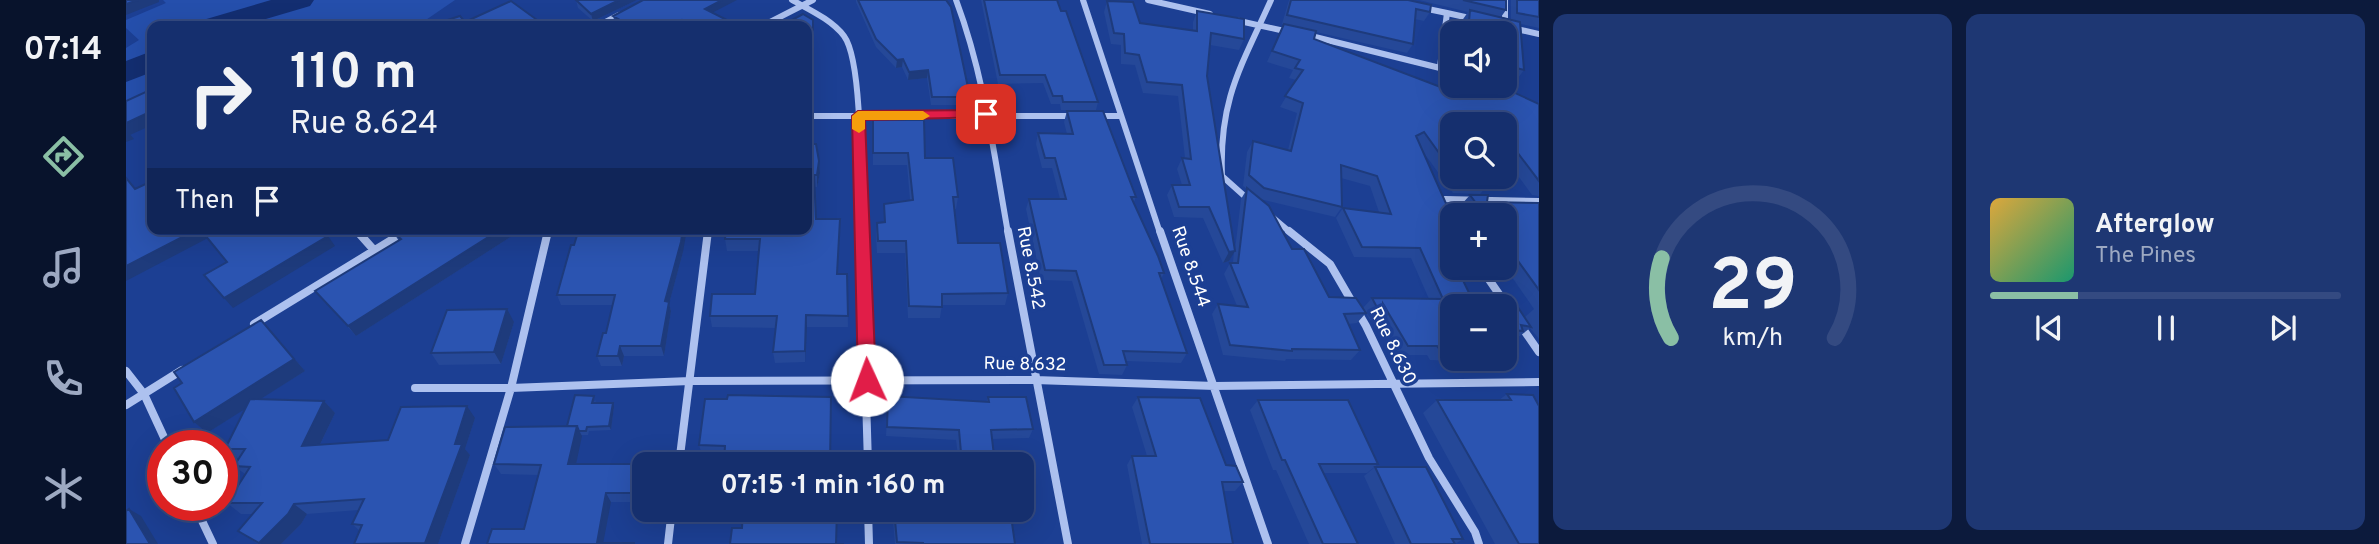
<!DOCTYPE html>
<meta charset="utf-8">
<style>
:root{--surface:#152f6e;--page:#1e3773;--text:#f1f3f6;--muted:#9da9c2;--line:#344a81;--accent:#8abfa5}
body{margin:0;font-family:Overpass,sans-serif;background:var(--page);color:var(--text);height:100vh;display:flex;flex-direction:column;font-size:26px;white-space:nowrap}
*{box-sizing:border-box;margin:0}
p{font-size:23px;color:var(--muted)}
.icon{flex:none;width:38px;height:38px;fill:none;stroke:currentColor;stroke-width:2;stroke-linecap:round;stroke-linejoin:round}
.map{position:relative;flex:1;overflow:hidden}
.drawer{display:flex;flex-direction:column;gap:14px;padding:14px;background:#0c1a3c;width:840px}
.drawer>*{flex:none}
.top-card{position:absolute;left:21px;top:21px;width:665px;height:214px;border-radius:14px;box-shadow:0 7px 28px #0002,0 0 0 2px var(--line);background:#152f6e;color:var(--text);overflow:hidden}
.buttons{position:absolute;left:1314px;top:21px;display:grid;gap:14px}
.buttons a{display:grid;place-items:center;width:77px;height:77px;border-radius:14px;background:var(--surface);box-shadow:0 7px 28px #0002,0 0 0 2px var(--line);font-size:35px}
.speed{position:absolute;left:21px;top:430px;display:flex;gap:14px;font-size:35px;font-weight:700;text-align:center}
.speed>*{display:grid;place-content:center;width:91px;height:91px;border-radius:50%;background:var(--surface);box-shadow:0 7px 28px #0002,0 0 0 2px var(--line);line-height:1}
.speed .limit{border:10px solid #d22;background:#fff;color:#111}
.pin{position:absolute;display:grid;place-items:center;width:60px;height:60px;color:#fff;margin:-30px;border-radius:14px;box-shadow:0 4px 10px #0006}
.me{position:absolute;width:77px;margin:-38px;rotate:358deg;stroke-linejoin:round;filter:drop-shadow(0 0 5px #0008)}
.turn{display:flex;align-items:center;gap:24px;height:147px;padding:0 28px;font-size:32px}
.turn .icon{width:91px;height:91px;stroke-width:2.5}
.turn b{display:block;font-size:49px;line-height:60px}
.then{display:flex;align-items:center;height:66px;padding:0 28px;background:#0003;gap:14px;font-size:26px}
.drawer .tile{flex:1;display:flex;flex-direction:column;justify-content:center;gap:10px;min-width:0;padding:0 24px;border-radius:14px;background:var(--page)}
.drawer .dial{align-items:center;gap:0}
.dial svg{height:182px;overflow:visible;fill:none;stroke:var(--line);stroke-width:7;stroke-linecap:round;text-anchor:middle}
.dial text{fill:var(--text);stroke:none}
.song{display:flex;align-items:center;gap:21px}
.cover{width:84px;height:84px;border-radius:10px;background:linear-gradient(135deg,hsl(40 70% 55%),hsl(160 70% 35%))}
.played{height:7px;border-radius:4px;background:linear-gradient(90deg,var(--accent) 25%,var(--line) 25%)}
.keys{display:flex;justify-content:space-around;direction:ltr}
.drawer .tiles{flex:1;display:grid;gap:14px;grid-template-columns:repeat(2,1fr)}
.trip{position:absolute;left:506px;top:452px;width:402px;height:70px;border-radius:14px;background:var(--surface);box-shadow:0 7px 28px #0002,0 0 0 2px var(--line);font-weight:700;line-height:70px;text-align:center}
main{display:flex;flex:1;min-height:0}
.tabs{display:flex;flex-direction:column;width:126px;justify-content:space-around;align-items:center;background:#08132c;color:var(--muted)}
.tabs .icon{width:49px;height:49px}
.tabs .active{color:var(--accent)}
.tabs b{font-size:32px;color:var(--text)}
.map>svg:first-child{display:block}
.green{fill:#254fac}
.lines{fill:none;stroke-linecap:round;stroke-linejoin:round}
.river{fill:#132e71;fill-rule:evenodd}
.minor-far1{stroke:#adc1ef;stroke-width:6}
.minor{stroke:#adc1ef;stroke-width:8}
.wall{fill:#254898}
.shaded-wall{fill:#1e3b7c}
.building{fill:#2b54b1;stroke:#1e3b7c;stroke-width:2}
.route{fill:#e11d48;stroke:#92132f;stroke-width:2}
.slow{fill:#f59e0b}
.labels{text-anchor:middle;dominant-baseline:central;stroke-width:7;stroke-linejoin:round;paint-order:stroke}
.street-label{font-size:18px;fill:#fff;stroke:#1c3f93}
</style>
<main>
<nav class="tabs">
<b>07:14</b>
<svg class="icon active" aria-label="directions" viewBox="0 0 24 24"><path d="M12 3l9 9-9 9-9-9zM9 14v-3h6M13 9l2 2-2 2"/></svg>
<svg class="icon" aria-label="music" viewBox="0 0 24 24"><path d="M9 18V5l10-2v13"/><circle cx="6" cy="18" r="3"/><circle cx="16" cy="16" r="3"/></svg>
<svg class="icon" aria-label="phone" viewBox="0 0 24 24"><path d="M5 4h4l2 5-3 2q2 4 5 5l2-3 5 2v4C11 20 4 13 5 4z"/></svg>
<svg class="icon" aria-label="climate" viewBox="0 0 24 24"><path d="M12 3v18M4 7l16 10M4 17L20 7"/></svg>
</nav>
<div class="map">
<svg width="1413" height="544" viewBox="0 0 1413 544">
<rect width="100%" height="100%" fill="#1c3f93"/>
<path class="green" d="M37,0H329L291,26H26V98L0,109V48L13,40L0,28V20L40,3Z"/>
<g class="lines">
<path class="river" d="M145,0H188L184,6L116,26H73L77,20Z
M26,51V72L0,82V61Z"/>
<path class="minor-far1" d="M666,0C684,10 706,20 718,36C738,63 734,194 735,233
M830,0C858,74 868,155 882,233
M957,0L1034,233
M1022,0L1084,14
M1379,0V26
M1297,8L1321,13
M1109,20L1163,32
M472,26L493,15
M636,26L687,0
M1386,28L1413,34
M1181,35L1326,71
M1314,67L1321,13L1348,19
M681,116H948
M970,116H994
M1124,201L1096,176C1093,99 1115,67 1145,0
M1313,202L1319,199L1413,201
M1145,216L1165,233
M229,229L232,233
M277,233L283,229
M421,233L422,229
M582,233V229"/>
<path class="minor" d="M231,231L247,249
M735,231L742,464
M882,231L942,544
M1034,231L1142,544
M1163,231L1204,264L1240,326L1303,458L1349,532L1353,544
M1355,268L1384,310
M128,324L280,231
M1395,326L1413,352
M0,371L18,394L42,446
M289,388H385L564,381L909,380L1089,386L1413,382
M0,405L56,370
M553,464L582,231
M69,506L87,544
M742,509L743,544
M339,544L385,388L422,231
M542,544L546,509"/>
</g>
<path class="wall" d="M450,0H511L467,21L452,8Z
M730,0H820L844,97L843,105H805L801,78L782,80L776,67L770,68L750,47L730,2Z
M855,0H931L972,102L970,110H935L934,104H925L917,83L872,84Z
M1163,0H1282L1305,5L1304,12L1298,21L1289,19L1287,44L1281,53L1190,32L1188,39L1333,94L1340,86H1374L1413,104V196L1406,195L1379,158V124H1326V177H1364L1363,184L1354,194L1327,193L1298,153L1326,217V235L1324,237L1326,242V268H1331L1347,301L1391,306L1399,317L1408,309L1379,267V215H1342L1335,205L1344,195H1362L1361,202L1413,203V339L1404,328L1394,336H1392L1386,341L1379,340V306H1326V359H1329L1327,361L1304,360L1301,355H1273L1251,319L1248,323H1246L1237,308L1246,298L1303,299L1285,258L1228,257L1210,218L1217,208L1253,212L1244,186L1215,178L1216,207L1209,217L1134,199L1143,206L1166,249H1178L1203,297L1230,298L1240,313L1231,323L1222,324L1234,350L1225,360L1160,359L1159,361L1097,355L1086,314L1092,304L1111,306L1098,274L1104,263H1107L1108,251L1103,261L1097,263L1077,218L1048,217L1041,195L1046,185H1056L1051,169L1056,158H1059L1052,96L1017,93L1009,65L995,64V45L985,44L978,12L981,1L1007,2L1014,23L1067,30V22L1071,11L1118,19V39L1113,50L1084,45L1081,76L1109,250L1115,199L1121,189L1117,186L1121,152L1127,141L1162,150L1171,113L1154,107L1170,80L1163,78L1167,70L1141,62L1158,24L1174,28L1156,24Z
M1293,0H1380V10L1375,17L1385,19V0H1413V28L1395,24L1398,70L1389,82L1379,79V33H1334L1335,22L1342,12Z
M587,13L599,19L600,26H494L489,23L487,16Z
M941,111L1010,197L1008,202L1038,273L1035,279L1061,353L1055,363L1000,361L1001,365L996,375L973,374L946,281L915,280L900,209L903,199H934L926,168H916L910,144L912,133L941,134L938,122Z
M747,120L799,158L832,197L830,209H828L832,243L882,293L879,305H816L814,318H782L779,253H751L750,235L751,223H758V204L784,200L781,165H747Z
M681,144L693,161L694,173L691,187H688L690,219L712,274H721L722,327H681L679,362L649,363L647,352L650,328L586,327L584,316L629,294L633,251H601L599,239Z
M260,229H397L230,336L189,291L273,241L267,232L269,231L264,233Z
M557,252L543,304L545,311L538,356H498L496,366H475L471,356L480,333L487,305H435L431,295Z
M388,322L375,364L313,365L305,353Z
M145,331L179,371L134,399L198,401L209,413L194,445L262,440L349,418L339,449L344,455L312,544H228L234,531L226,524L233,510L181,514L175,524L155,544H132L112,531L127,514H115L101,503L119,474L108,466L113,459L99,449L118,409L81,433L68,422Z
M1381,394L1413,406V544H1369L1297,413L1311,400H1373Z
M762,396L860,402L862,397L907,429L903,438L866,439L869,464H833L830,440L760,436Z
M1012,397L1100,465L1117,482L1109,491H1098L1107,544H1016L1001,465L1006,456H1021L1006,407Z
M579,399L704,464H598V455H576L573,445Z
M470,400L469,403L488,407L485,430L463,431L462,435H455L450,464H518V502H485L361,544L398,529L412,475L375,474L368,464L441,426Z
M1132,400L1252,464L1241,473H1197L1232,544H1183L1150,470H1147L1124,410Z
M1249,467L1337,539L1329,544H1269L1238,476Z
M617,509H719V518H711L604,544L616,528Z
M766,509H884L889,544H769Z"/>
<path class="shaded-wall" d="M12,0H33V2L0,15V4Z
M493,0H511L467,21L465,14Z
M596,0H611L580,16L579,9Z
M599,19L600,26H586Z
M556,20L557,26H546Z
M687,30V38L681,42V33Z
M777,59L776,67L770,68L771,60Z
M802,70L801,78L782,80L783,72Z
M26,111V125L4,135L0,130V123Z
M0,130L8,139L0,142Z
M693,161L694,173L691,187V175Z
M72,229H74L82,238L0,281V266Z
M375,229H397L230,336L222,326Z
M557,229H561L557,252L543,304L545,311L538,356L535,346L539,301Z
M202,236L209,246L107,308L98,298Z
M1109,251L1103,261L1097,263L1103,252Z
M381,309L388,322L375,364L368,352Z
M680,315L681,327L679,362V351Z
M135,320L179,371L81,433L68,422Z
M494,346L498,356L496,366L492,356Z
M198,401L209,413L188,457L176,446Z
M487,403L488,407L485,430L483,426Z
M341,406L349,418L339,449L344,455L312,544H299L329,444Z
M451,426L456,436L448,474L442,464Z
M480,493L485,502L477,544L471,543Z
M168,504L181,514L175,524L155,544H135L133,543Z
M3,509L15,516L32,544H24Z"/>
<path class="building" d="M0,0H12L0,4Z
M450,0H493L465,14Z
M517,0H596L579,9L599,19L586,26H567L556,20L546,26H505L487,16Z
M732,0H820L825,7L844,97H806L802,70L783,72L777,59L771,60L750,39Z
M858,0H931L935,11H940L972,102H937L936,96H927L919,75H874Z
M1165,0H1282L1305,5L1304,12L1290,9L1287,44L1161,15Z
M1337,0H1380V10Z
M1391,0H1413V17L1391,13Z
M385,1L418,25L416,26H303L334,16L339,22Z
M981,1L1007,2L1014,23L1071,31V11L1118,19V39L1085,33L1081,76L1109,251L1103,252L1083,207H1053L1046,185H1064L1056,158L1065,159L1056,85L1021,82L1013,55L999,53L998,34L988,33Z
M1344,10L1394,22L1398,70L1379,65V33H1342Z
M677,14L687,20V30L681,33V26H655Z
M1158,24L1190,31L1188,39L1333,94L1340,86H1374L1413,104V181L1379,136V124H1326V171L1298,132L1290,136L1326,217V228L1320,227L1326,242V249H1323L1326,257V268H1331L1347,301L1391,306L1405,327L1395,325L1397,331L1379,329V306H1326V323L1320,322L1326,333V351L1314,350L1311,346H1282L1257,304V313H1254L1246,298L1317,299L1294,248L1236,247L1217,208L1265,214L1251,176L1215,165L1216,207L1138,188L1123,175L1127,141L1165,151L1177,103L1159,96L1177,70L1169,68L1174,60L1146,51Z
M26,89V111L0,123V101Z
M941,111H977L1010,197H1005L1032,256L1038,273H1033L1061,353L997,351L1001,365H978L950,271L919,270L903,199H940L929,158H919L912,133L947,134Z
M747,120H798L799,158H827L832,197H827L832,243H874L882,293L816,294V307L783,306L780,241H752L751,223L759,222L758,204L787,200L782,153H747Z
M681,144H690L693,161L691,175H688L690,219H714L711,274H721L722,316L680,315L679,351L647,352L651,316H584L586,294H629L634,239H599L600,229H681Z
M1331,177H1364L1363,184L1335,183Z
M0,178L9,189L26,181V229H72L0,266Z
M1121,188L1143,206L1166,249H1178L1203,297L1230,298L1240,313L1218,314L1234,350L1166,349V351L1104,345L1092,304L1122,307L1104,263H1112Z
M1344,195H1362L1361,202L1413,203V290L1379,243V215H1359Z
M74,229H155L157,232L162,229H195L202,236L98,298L78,275L101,262Z
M271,229H375L222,326L189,291L275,239L267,232Z
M453,229H557L555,242L539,301L543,302L535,346H494L492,356H471L477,333H480L489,295H431L445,245H448Z
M381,309L368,352L305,353L321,310Z
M135,320L168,359L68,422L48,388L56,383L48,372Z
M1381,394L1407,395L1413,406V544H1393L1311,400H1385Z
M449,395L468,396L466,403H487L483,426L461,427L460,431H453L451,426H441Z
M602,395L705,397L704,464H621V462H598L599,446L573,445L579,399H601Z
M762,396L863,402L862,397H900L907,429L865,430L869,464H836L833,430L761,427Z
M1012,397L1074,398L1100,465L1110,466L1117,482H1096L1107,544H1024L1006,456H1030Z
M124,399L198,401L176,446L262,440L275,407L341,406L329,444H336L299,543L228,544L236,525L226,524L238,499L168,504L162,514L133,543L112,531L136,503H101L124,467L108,466L119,449H99Z
M1132,400H1222L1252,464H1193L1232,544H1197L1159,460H1156Z
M451,426L442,464H518V493H480L471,543H508V544H361L366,529H398L415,465L368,464L379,427Z
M1249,467H1300L1337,539H1326L1329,544H1285Z
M3,509L24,544H0V511Z
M617,509H719L711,510L710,544H718H604L606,528H616Z
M768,509H884L889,544H797V543L771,542Z"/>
<path class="route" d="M860,110L867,114L865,117L739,120L750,380L747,385L741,388L734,385L732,380L726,116L732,111Z"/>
<path class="slow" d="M732,111H797L804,116L797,120H739V129L733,133L726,129V116Z"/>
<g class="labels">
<g class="street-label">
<text transform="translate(1064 267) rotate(71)">Rue 8.544</text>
<text transform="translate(904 268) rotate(79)">Rue 8.542</text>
<text transform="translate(1266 346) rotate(64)">Rue 8.630</text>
<text transform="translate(899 365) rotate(1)">Rue 8.632</text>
</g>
</g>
</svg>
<div class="buttons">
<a><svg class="icon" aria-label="sound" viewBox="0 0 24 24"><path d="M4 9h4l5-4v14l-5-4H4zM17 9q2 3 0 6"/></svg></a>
<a><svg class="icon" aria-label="search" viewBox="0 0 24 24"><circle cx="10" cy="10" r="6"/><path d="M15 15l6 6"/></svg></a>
<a>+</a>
<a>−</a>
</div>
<div class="speed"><div class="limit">30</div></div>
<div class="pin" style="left:860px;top:114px;background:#d93025"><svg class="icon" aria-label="arrive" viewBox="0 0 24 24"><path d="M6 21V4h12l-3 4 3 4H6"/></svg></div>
<svg class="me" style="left:741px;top:380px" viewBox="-20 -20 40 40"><circle r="19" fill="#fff"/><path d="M0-13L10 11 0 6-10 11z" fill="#e11d48"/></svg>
<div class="trip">07:15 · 1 min · 160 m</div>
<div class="top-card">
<div class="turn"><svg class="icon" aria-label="right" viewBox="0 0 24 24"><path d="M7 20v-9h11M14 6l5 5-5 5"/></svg><div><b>110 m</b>Rue 8.624</div></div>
<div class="then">Then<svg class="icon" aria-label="arrive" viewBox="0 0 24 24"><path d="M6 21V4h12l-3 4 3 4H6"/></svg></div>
</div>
</div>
<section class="drawer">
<div class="tiles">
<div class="tile dial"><svg viewBox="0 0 100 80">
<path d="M14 69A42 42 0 1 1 86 69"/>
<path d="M14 69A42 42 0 0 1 10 34" stroke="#8abfa5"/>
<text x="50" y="56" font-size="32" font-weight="700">29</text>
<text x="50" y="72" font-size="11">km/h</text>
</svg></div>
<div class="tile">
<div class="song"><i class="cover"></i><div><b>Afterglow</b><p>The Pines</p></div></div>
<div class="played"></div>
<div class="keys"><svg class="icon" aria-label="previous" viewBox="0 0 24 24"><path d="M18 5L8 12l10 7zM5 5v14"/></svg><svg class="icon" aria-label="pause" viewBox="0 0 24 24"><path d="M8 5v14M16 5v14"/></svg><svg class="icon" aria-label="next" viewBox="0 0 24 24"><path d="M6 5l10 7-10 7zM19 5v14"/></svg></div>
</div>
</div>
</section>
</main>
